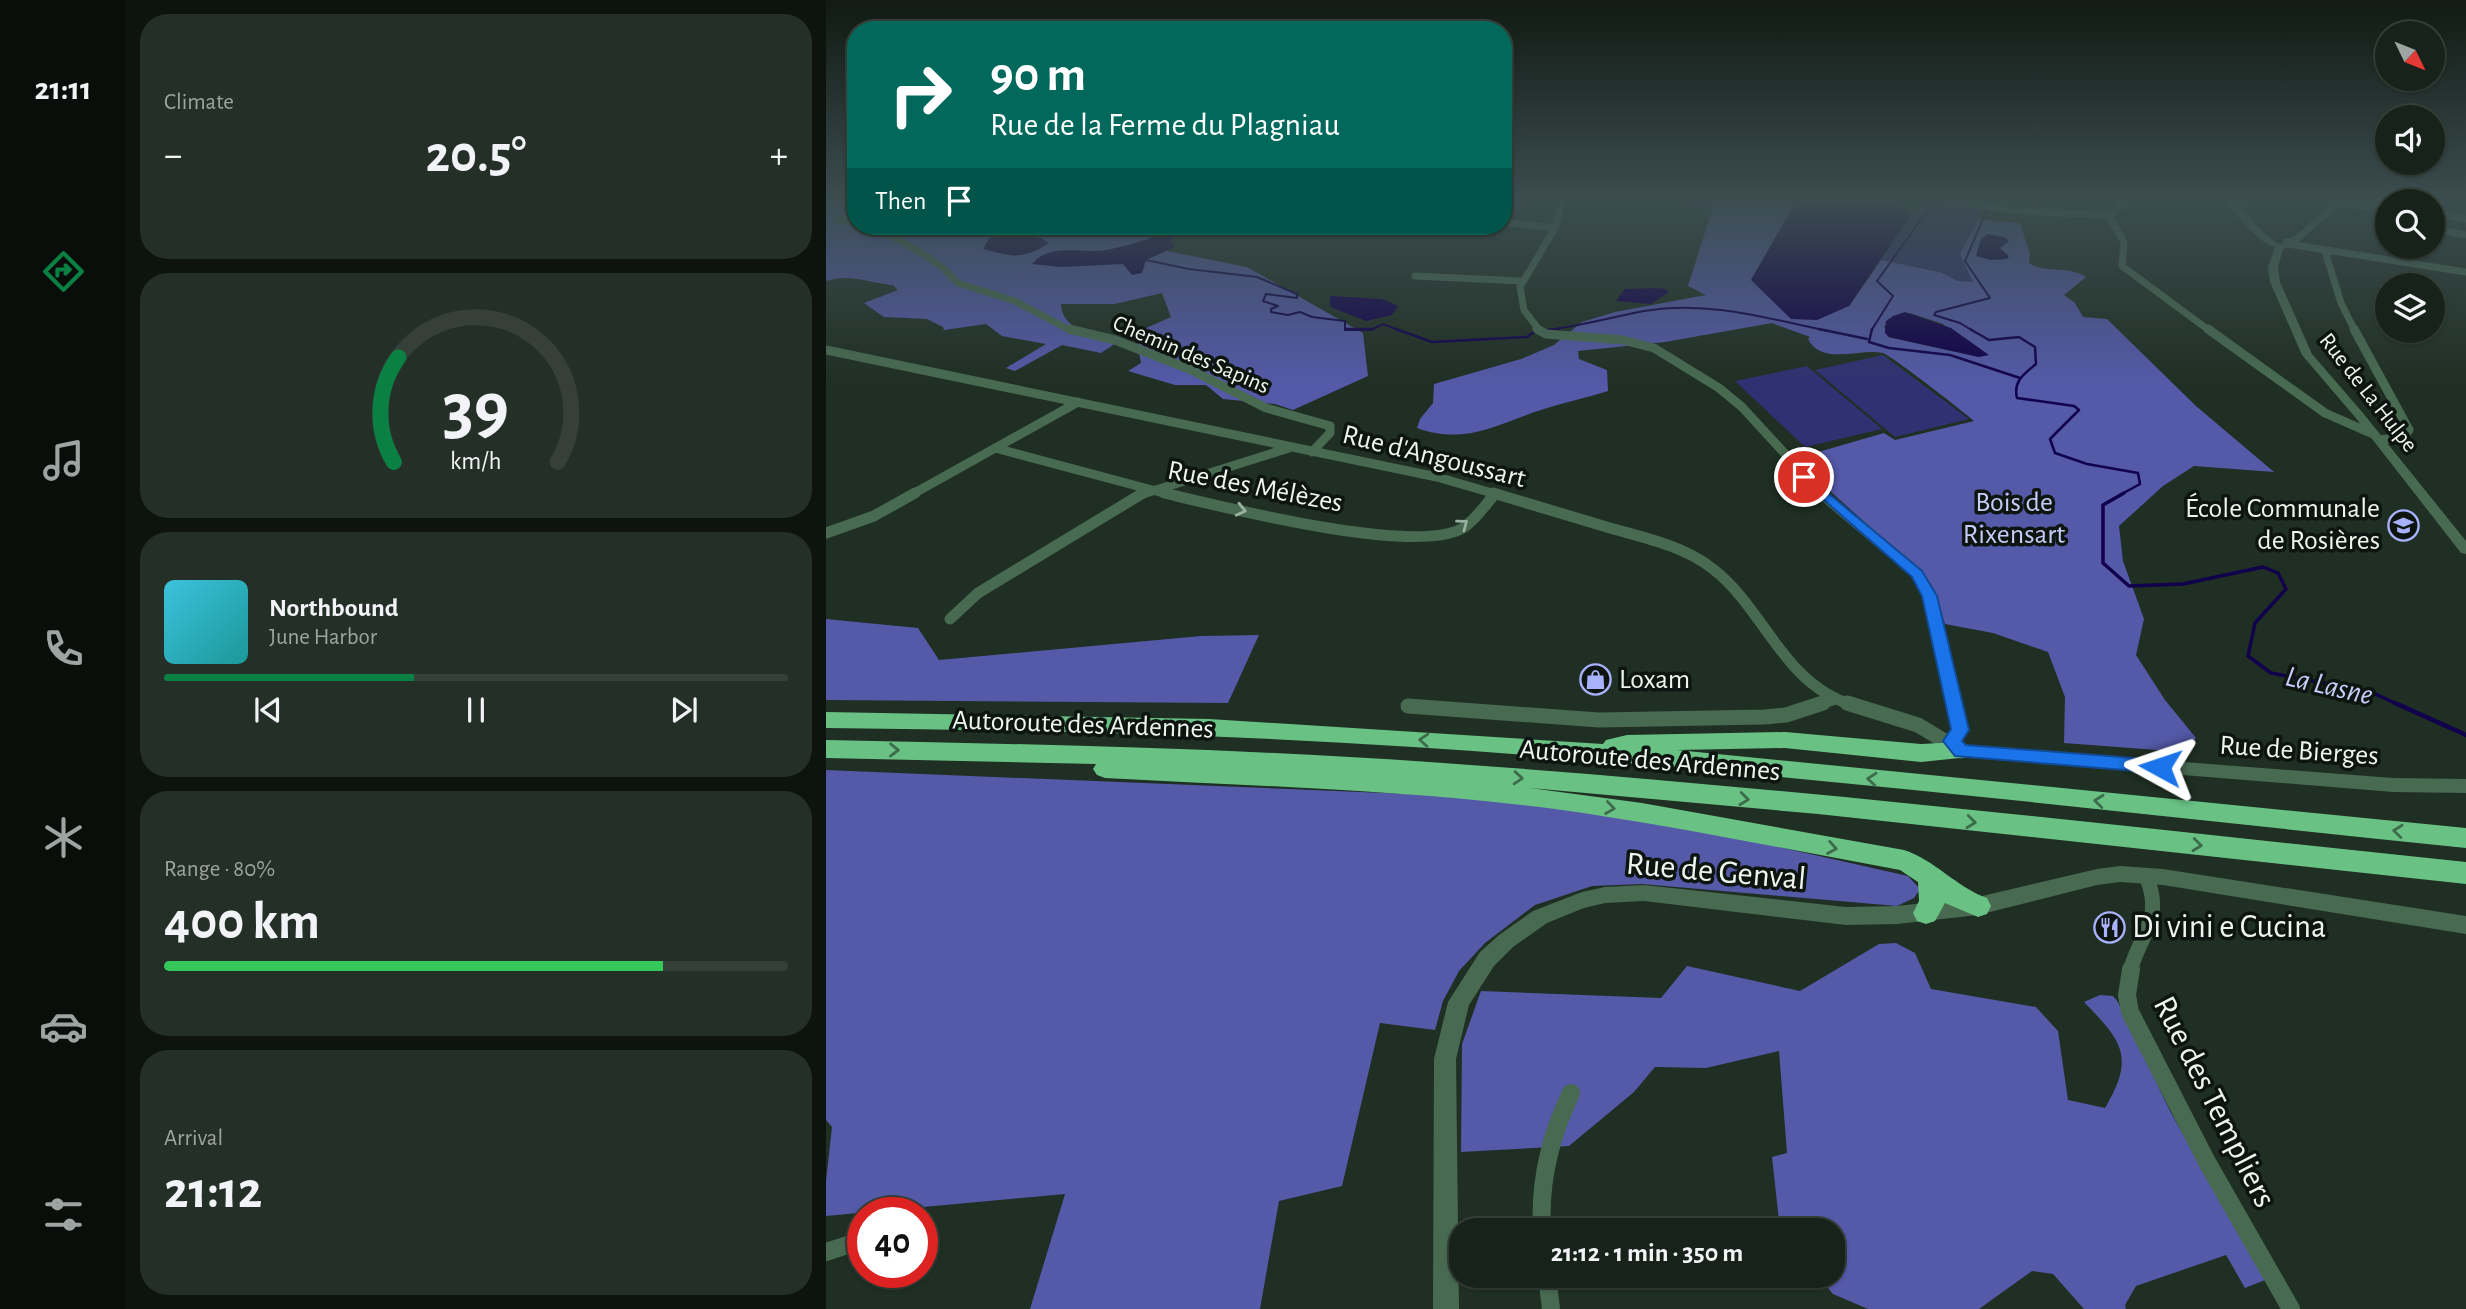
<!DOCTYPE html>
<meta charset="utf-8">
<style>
:root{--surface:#17231a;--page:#242f27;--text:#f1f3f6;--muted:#9ea4a2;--line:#364039;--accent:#0b8043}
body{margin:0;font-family:"Alegreya Sans",sans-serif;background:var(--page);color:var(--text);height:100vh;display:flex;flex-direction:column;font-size:26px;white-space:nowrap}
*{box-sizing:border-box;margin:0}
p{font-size:23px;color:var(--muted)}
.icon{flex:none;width:38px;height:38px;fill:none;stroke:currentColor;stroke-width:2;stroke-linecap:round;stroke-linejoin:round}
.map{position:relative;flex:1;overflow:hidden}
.side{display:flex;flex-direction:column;gap:14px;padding:14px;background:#0d130e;width:700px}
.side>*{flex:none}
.hud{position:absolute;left:21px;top:21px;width:665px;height:214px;border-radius:28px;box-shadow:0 2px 5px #0004,0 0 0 2px var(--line);background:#00695c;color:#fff;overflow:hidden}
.needle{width:46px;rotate:133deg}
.buttons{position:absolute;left:1549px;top:21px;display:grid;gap:14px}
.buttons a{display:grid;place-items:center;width:70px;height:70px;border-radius:50%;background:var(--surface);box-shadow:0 2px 5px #0004,0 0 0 2px var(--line);font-size:35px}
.speed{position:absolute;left:21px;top:1197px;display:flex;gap:14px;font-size:35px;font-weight:700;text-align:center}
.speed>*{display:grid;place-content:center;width:91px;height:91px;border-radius:50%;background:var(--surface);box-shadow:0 2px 5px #0004,0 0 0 2px var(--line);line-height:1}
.speed .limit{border:10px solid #d22;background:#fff;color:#111}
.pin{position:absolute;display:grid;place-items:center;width:60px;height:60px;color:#fff;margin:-30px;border:4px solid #fff;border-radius:50%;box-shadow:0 2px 7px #0007}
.me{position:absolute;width:77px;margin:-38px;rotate:275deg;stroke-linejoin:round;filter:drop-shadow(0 0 5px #0008)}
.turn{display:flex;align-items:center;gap:24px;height:147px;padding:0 28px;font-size:32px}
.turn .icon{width:91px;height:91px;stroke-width:2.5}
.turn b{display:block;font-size:49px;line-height:60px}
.then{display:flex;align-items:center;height:66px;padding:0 28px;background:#0003;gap:14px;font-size:26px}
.big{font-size:52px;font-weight:600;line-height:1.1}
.side .tile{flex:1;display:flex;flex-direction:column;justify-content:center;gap:10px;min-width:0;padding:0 24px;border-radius:28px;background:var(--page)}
.side .dial{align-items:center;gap:0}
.dial svg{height:182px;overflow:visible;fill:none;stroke:var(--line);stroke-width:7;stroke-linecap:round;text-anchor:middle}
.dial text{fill:var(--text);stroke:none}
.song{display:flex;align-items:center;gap:21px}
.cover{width:84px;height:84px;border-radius:10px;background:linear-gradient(135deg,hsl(190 70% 55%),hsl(180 70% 35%))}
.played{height:7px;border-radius:4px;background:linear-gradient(90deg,var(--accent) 40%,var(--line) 40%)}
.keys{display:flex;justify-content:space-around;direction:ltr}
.heat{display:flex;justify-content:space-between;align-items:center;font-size:38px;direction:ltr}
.charge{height:10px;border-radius:5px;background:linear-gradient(90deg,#34c759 80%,var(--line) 0)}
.trip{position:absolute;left:623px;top:1218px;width:396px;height:70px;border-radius:28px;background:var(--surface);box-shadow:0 2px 5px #0004,0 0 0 2px var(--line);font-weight:600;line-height:70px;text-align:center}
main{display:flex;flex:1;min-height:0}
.tabs{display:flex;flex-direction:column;width:126px;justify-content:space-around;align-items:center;background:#090e0a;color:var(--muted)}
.tabs .icon{width:49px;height:49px}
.tabs .active{color:var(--accent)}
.tabs b{font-size:32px;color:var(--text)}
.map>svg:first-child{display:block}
.green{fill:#2f3172}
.forest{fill:#5459a8;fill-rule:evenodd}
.water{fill:#11004c}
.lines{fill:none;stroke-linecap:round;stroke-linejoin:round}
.stream-far3{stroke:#11004c;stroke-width:2}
.stream-far2{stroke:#11004c;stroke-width:2.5}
.stream-far1{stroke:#11004c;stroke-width:3.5}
.stream{stroke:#11004c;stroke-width:4.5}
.minor-far4{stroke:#486a51;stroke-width:7}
.minor-far3{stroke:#486a51;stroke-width:9}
.minor-far2{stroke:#486a51;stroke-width:11}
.minor-far1{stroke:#486a51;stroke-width:15}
.minor{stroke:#486a51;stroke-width:18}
.tertiary{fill:#486a51;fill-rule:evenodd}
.motorway{fill:#69c284;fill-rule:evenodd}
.oneway{stroke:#9ab0a0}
.oneway2{stroke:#3c6c4a}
.route{fill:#1a73e8;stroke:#114b97;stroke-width:2}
.labels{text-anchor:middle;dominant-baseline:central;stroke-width:7;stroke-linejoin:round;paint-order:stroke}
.far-street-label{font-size:23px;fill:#ecf6ee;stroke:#0e1510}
.street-label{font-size:28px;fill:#ecf6ee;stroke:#0e1510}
.park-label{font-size:28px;fill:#c5ccf8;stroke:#0e1510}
.poi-label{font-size:28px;fill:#ecf6ee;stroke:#0e1510;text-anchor:end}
.water-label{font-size:30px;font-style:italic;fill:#c5ccf8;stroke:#0e1510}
.near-street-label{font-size:33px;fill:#ecf6ee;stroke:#0e1510}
.near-poi-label{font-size:33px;fill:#ecf6ee;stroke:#0e1510;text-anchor:start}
</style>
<main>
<nav class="tabs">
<b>21:11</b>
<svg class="icon active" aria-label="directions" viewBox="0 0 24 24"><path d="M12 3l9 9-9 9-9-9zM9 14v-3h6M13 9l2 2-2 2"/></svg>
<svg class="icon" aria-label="music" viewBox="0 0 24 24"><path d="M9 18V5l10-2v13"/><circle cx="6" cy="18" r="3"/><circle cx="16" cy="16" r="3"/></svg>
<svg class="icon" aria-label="phone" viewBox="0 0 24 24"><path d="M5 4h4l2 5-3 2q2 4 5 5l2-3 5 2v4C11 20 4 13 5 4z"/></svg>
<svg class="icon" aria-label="climate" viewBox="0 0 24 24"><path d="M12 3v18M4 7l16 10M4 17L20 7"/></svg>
<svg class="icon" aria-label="car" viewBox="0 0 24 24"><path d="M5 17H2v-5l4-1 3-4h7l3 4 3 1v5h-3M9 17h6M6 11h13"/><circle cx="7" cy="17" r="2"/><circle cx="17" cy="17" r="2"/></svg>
<svg class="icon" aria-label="filters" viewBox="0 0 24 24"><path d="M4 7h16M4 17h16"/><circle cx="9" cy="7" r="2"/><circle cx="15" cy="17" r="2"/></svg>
</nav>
<section class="side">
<div class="tile"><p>Climate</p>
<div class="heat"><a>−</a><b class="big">20.5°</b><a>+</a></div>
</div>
<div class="tile dial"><svg viewBox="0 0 100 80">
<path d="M14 69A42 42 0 1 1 86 69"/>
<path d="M14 69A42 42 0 0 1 16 23" stroke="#0b8043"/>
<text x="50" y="56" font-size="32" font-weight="700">39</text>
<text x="50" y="72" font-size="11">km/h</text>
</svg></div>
<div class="tile">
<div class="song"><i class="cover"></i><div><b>Northbound</b><p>June Harbor</p></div></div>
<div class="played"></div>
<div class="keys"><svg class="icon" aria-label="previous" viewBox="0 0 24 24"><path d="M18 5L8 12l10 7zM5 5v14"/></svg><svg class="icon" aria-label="pause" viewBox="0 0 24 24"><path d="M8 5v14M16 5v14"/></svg><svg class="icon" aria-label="next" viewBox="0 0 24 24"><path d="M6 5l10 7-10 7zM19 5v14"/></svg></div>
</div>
<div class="tile"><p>Range · 80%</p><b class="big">400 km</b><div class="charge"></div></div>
<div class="tile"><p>Arrival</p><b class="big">21:12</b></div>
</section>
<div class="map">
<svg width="1640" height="1309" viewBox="0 0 1640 1309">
<rect width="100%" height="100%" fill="#1f2f23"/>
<path class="green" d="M1105,200H1127L1156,209L1135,254L1148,282L1132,281L1114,272L1055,260L1084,216Z
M1057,355L1143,419L1069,437L989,370Z
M981,366L1056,429L979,447L909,381Z"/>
<path class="forest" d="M0,200H30V226H361L326,248L421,267L537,333L542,376L467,410L449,404L397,399L380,385H349L302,371L315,363L309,333L345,317L336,293L289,304H235C236,332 271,334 293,341L275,353L236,345L189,371L180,368L220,344L176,336L160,324L118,330L117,327L101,319L58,317L38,303L72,290L67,285C43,283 23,273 0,281Z
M853,200H971L925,280L1023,306L1055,260L1114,272L1132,281L1147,282L1134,254L1152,219L1194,223L1204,254L1203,263C1220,274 1242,265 1260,277L1238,295L1249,303L1257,317L1281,319L1370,406L1448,472L1368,466L1337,486L1293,526L1297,561L1318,619L1310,655L1339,700L1370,738L1358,752L1238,743L1239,697L1222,652L1167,633L1119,624L1107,588L1098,575L968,459L1058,433L1069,440L1148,421C1138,412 1066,356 1057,353C1034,348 996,366 982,339L984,337L946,323L839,342L752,351L753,359L781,370L782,391C761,398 739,402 718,409C673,423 640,446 591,428L594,419L607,403L608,384L695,359L728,345L756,322L789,312L880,295L862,286L888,204ZM1084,313L1117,324L1153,357L1062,337L1058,326Z
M0,619L92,628L113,660L375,636L433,635L402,703L0,700Z
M0,770L656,797L834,820L1082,876L1094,889L1088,898L1071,906L816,884L766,886L709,905L659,943L633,971L617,1001L609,1030L554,1023L516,1186L453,1201L434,1309H204L239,1194L0,1216V1181L6,1127L0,1120Z
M1070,943L1089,953L1105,989L1210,1007L1232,1031L1242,1100L1279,1108C1309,1057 1297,1042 1258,1002L1274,995L1287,996L1292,1002L1344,1111L1439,1280L1419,1288L1400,1255L1310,1286L1299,1305L1300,1309H1258L1227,1274L1206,1271L1153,1309H1042L1007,1294L992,1276H1006V1230H954L946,1157L961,1153L953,1051L880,1068L829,1067L808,1092L743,1146L635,1152L636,1044L655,991L835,998L861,966L974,991L1053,944Z"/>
<path class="water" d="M971,200H1070L1084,216L1023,306L991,320L965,319L925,280Z
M354,226H365L345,240L349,247L320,260L316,273L306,275L297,264L235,267L206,264C224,242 257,254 280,250C306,245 330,237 354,226Z
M1161,234L1178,237L1183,241L1174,248L1183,256L1181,259L1165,260L1150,256L1155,239Z
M191,235L215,238L223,243C196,260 187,257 157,249L163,238Z
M831,288L840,289L843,292L825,304L790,301L799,289Z
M504,296L556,299L572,306L566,315L540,321L504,307Z
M1079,312L1125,328L1163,355L1153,357L1063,337L1059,333L1060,321L1067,316Z"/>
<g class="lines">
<path class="stream-far3" d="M320,260L363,269L431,277L471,294V298L440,294L437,301L452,306L445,309V312L462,315L474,312L486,317L519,321V330H545L557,324L575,331
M722,330C755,326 786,317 818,311C880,300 941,318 1001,331
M1045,331L1067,296L1051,281L1109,200
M1147,331L1134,323L1108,315L1110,312L1164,298L1139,261L1165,200"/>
<path class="stream-far2" d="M519,329H547
M570,329L606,342L701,337L708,332
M993,329L1041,339
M1046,329L1043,342L1063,348L1124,355L1194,378
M1144,329L1163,340L1193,337L1209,347L1210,364C1198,374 1187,381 1191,398L1248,406L1253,410L1224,439L1229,453L1261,464L1312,473L1314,484L1294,495
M722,330L733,329"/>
<path class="stream-far1" d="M1298,493L1277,505V563L1303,586L1357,584L1437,567L1452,573L1460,589L1429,623L1422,656L1445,673L1545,692L1573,705"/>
<path class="stream" d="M1569,703L1640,735"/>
<path class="minor-far4" d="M1123,201L1191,211L1283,215L1290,211L1297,200
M1514,202L1543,207L1556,200
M1406,204L1419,200
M1607,213L1640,219
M1283,215L1298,242L1296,266L1384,331
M1615,215L1611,219L1610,229L1640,235
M12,220L30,223
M677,222L729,228
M36,226L58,232L94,252L117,268L132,283L189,301L240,328L250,331
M1460,242L1470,240L1515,200
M1462,244L1640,272
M1499,251L1515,303L1529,331
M589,276L696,281
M714,331L698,310L694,287L729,228L737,200"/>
<path class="minor-far3" d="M243,329L289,340L363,369L440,408L504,426V433L486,452
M711,329L720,334L797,340L828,348L893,388L916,407L997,495
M1382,329L1499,413L1549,435
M1528,329L1583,430L1578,437L1553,440
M0,350L611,477L673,495
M169,448L345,495
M85,495L252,402
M314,495L463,448"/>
<path class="minor-far2" d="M338,493C397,507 586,555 635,529C648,522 659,505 669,494
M667,493C706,505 745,516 784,528C819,538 858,546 887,569C939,609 956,683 1026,705
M995,493L1091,574L1104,595L1128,705
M0,533L48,516L89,493
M124,619L152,593L317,493
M992,705L1009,699"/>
<path class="minor-far1" d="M1021,703L1092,725L1135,751
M582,706L773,720L939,717L960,715L997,703
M1126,741L1134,730L1128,703
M1304,971C1315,932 1338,918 1320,876"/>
<path class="minor" d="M1305,969L1301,995L1304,1012L1381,1162L1465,1309
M716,1230C713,1181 724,1137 745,1093
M0,1252L37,1240
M721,1276L725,1309"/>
<path class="tertiary" d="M1399,200H1408L1436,231L1449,242L1463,247L1457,249L1452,267L1454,282L1486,354L1537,413L1640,541V554L1635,553L1529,417L1476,355L1444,282L1442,267L1449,247C1431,242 1412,216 1399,200Z
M1135,745L1567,778L1640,779V793L1567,792L1135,757L1129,756L1126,751L1129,746Z
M1294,866L1337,869L1640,916V934L1337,885L1294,882L1271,885L1152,915L1071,924L1020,925L818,901L779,903L758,908L721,923L687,947L668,966L643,1005L630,1059L633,1309H607L608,1059L622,1002L654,952L673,935L707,911L756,892L779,887L818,885L1020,907L1071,906L1152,897L1271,869Z"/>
<path class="motorway" d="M0,712L383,719L777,744L780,740L801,735L959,732L1095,744L1135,742L1143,745L1147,751L1143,757L1095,762L959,748L851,750L1640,828V848C1289,812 939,770 587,747C391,734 196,730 0,728Z
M0,740C201,744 402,748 603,762C950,786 1295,826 1640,862V884L992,814L704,788L816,803L1078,850C1109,860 1130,887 1161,898L1165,906L1161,914L1152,917L1119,903L1109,921L1100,924L1091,921L1087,913L1093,901L1092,882L1074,870C959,849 844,825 729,809C580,790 429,786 279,778L271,775L267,769L270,764L0,758Z"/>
</g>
<defs><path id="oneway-chevron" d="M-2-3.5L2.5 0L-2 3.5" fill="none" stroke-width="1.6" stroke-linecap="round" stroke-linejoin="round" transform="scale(1.75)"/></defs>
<g class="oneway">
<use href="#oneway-chevron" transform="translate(415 510) rotate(13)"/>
<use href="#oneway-chevron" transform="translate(637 524) rotate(-37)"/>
</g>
<g class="oneway2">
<use href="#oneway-chevron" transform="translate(598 740) rotate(-176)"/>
<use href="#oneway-chevron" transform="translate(68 750) rotate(1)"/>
<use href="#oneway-chevron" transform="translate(692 778) rotate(4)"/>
<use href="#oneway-chevron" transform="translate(1046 779) rotate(-175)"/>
<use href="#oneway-chevron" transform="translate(918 799) rotate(6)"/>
<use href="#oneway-chevron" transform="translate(1273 801) rotate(-174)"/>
<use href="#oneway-chevron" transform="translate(784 808) rotate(8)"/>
<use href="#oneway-chevron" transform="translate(1145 822) rotate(6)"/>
<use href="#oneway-chevron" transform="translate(1572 831) rotate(-174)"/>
<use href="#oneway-chevron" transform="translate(1371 845) rotate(6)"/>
<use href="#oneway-chevron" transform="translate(1006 848) rotate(10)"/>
</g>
<linearGradient id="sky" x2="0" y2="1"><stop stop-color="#111a13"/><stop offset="0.52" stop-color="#3c4d50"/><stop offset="1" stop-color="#3c4d50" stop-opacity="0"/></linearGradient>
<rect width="1640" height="384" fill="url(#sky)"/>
<path class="route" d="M978,473L1096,571L1111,596L1143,730L1136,741L1140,745L1334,760L1341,762L1343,767L1341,771L1334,773L1129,756L1117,741L1125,729L1096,596L1086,577L974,479L972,477Z"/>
<defs>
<symbol id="school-ring" viewBox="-11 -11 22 22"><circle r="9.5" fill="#0e1510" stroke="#a7b1fc" stroke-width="1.5"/><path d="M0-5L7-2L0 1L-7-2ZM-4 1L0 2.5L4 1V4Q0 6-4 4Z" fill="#a7b1fc"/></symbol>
<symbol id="shop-ring" viewBox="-11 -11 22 22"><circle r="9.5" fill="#0e1510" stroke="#a7b1fc" stroke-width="1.5"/><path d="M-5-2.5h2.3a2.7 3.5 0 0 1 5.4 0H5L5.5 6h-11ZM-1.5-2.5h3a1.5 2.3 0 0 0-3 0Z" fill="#a7b1fc"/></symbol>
<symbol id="restaurant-ring" viewBox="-11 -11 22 22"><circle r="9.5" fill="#0e1510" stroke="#a7b1fc" stroke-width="1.5"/><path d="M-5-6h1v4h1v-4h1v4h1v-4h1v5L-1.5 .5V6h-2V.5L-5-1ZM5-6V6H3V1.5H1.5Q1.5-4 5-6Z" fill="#a7b1fc"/></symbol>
</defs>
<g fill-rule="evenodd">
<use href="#school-ring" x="1560" y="508" width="35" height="35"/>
<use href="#shop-ring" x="752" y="662" width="35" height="35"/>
<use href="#restaurant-ring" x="1266" y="910" width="35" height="35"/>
</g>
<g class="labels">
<g class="far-street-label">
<text transform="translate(365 355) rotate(23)">Chemin des Sapins</text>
<text transform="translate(1542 393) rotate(52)">Rue de La Hulpe</text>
</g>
<g class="street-label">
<text transform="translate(608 457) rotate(14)">Rue d'Angoussart</text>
<text transform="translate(429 487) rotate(11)">Rue des Mélèzes</text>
<text transform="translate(257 725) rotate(2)">Autoroute des Ardennes</text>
<text transform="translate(1473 751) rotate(4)">Rue de Bierges</text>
<text transform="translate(824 761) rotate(5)">Autoroute des Ardennes</text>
</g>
<g class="park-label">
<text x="1188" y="503">Bois de<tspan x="1188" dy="32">Rixensart</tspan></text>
</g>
<g class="poi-label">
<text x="1554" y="509">École Communale<tspan x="1554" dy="32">de Rosières</tspan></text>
<text x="793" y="680" text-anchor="start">Loxam</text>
</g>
<g class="water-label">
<text transform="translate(1503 686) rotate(13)">La Lasne</text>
</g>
<g class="near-street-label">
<text transform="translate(890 872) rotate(5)">Rue de Genval</text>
<text transform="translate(1388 1102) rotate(63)">Rue des Templiers</text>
</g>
<g class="near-poi-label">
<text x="1306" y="927">Di vini e Cucina</text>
</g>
</g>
</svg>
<div class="buttons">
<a><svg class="needle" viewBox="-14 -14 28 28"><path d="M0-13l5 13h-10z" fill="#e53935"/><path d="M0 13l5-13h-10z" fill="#9ea4a2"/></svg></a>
<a><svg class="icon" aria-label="sound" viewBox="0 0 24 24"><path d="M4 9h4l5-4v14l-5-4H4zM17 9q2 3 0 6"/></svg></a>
<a><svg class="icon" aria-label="search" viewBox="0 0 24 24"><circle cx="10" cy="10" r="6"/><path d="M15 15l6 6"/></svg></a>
<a><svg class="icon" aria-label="layers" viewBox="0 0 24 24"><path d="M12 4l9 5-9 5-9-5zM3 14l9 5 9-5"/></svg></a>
</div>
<div class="speed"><div class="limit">40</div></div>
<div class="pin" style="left:978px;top:477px;background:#d93025"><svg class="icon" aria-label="arrive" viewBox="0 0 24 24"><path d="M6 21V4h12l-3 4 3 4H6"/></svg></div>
<svg class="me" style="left:1334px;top:767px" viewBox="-20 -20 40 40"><path d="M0-17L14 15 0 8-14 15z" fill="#1a73e8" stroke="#fff" stroke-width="4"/></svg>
<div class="trip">21:12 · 1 min · 350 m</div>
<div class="hud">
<div class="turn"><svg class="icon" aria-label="right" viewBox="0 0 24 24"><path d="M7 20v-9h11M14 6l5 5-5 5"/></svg><div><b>90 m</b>Rue de la Ferme du Plagniau</div></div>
<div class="then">Then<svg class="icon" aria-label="arrive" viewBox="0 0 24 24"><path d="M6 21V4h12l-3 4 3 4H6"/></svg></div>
</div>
</div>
</main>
